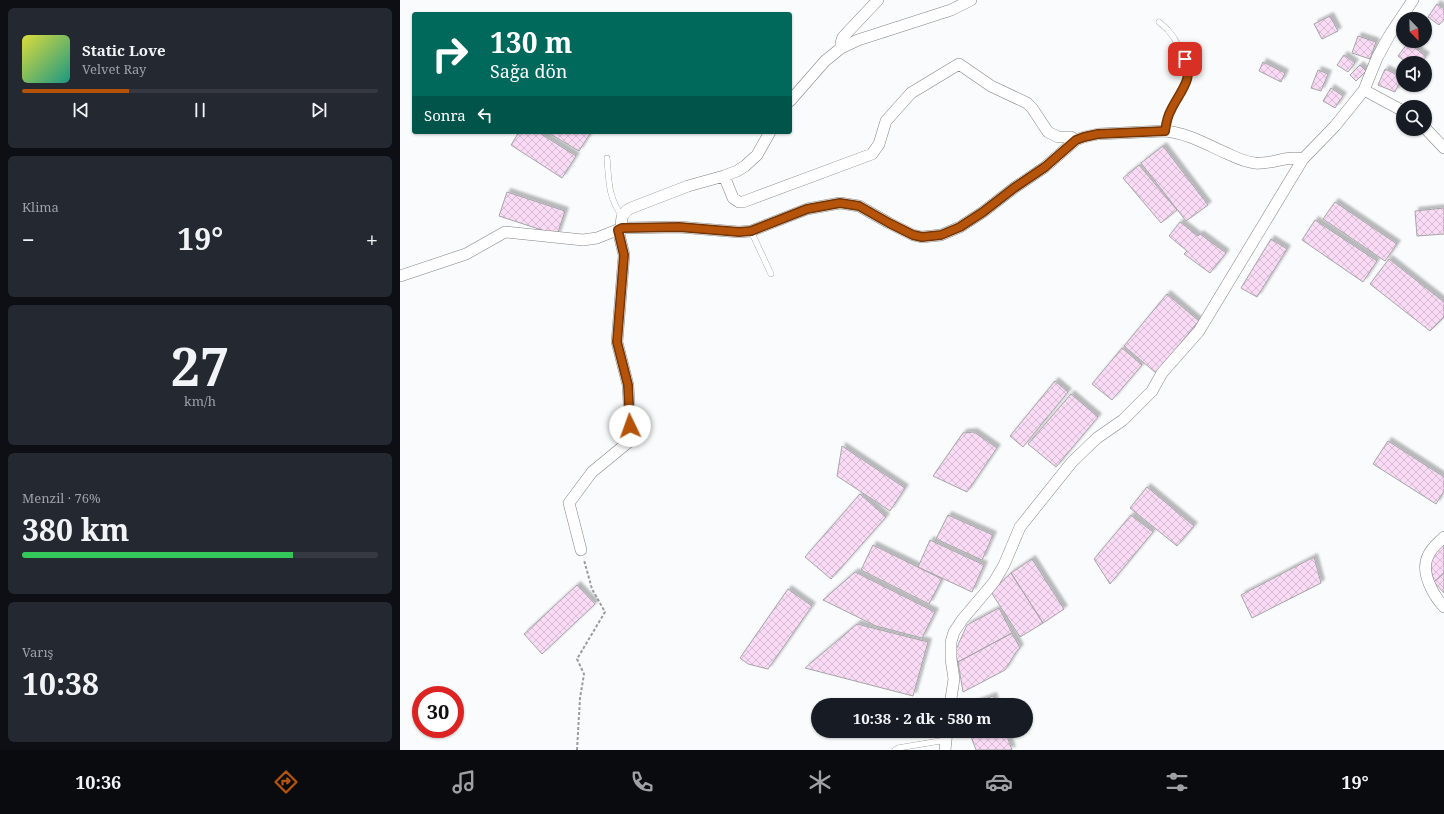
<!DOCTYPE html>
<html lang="tr">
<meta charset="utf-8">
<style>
:root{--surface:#171b24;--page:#242831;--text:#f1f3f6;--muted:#9ea1a6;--line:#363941;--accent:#b45309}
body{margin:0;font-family:"Noto Serif",serif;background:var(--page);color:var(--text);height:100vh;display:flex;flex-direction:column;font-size:15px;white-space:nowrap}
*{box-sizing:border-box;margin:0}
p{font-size:13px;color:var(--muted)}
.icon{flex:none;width:22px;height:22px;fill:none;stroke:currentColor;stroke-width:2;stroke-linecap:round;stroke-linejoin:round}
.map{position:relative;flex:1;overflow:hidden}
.sheet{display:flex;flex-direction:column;gap:8px;padding:8px;background:#0d0f14;width:400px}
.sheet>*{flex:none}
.banner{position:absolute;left:12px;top:12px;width:380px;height:122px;border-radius:4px;box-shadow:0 1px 3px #0004;background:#00695c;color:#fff;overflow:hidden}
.needle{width:26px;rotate:157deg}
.buttons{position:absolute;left:996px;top:12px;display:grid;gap:8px}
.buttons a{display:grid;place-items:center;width:36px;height:36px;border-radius:50%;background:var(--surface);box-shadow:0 1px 3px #0004;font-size:20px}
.speed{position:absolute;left:12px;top:686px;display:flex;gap:8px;font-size:20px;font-weight:700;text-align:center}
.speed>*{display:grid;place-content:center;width:52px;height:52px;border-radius:50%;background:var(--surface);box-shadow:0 1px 3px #0004;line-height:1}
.speed .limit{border:6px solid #d22;background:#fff;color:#111}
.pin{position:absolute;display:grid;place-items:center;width:34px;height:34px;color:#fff;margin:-17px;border-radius:8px;box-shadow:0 2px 6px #0006}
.me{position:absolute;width:44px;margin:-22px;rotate:357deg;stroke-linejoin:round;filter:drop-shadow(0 0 3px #0008)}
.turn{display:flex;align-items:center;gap:14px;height:84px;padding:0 12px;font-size:18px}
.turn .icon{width:52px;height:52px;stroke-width:2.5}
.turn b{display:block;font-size:28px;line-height:34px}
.then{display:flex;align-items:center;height:38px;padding:0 12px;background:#0003;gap:8px;font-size:15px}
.big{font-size:30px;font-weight:700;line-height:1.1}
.sheet .tile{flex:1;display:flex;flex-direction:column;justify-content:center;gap:6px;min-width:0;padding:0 14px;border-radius:6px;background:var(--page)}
.sheet .dial{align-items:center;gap:0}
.dial b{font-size:52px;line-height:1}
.song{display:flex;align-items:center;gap:12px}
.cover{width:48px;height:48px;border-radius:6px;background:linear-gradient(135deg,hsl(60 70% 55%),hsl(170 70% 35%))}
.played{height:4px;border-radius:2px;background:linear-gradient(90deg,var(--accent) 30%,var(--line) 30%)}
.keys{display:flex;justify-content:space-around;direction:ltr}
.heat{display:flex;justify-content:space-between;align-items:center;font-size:22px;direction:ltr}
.charge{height:6px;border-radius:3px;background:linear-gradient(90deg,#34c759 76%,var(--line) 0)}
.trip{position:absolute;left:411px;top:698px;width:222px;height:40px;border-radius:20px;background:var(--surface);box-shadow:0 1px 3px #0004;font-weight:700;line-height:40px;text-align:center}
.tabs{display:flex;height:64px;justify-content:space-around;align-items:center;background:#090b0e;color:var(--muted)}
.tabs .icon{width:28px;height:28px}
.tabs .selected{color:var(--accent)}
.tabs b{font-size:18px;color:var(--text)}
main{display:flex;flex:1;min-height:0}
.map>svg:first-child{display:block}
.building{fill:url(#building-cross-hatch);stroke:#a6a5a6;filter:url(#shadow)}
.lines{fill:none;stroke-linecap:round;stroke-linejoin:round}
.lane-casing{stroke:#838485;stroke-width:6}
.street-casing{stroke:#838485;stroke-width:12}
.path{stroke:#9a9c9d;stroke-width:2;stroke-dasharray:3 2;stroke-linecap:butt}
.lane{stroke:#fff;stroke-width:5.5}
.street{stroke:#fff;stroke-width:11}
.route-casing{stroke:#753606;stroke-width:10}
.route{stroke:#b45309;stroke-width:7}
</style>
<main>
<section class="sheet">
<div class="tile">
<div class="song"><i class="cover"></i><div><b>Static Love</b><p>Velvet Ray</p></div></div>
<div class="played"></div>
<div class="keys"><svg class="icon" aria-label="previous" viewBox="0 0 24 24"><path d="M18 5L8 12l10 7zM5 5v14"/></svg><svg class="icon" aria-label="pause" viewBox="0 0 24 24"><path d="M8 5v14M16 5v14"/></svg><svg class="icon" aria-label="next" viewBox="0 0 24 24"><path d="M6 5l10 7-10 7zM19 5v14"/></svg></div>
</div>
<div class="tile"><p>Klima</p>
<div class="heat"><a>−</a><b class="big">19°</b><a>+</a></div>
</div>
<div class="tile dial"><b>27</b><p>km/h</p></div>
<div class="tile"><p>Menzil · 76%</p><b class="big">380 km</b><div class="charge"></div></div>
<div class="tile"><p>Varış</p><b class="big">10:38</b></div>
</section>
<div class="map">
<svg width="1044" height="750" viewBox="0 0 1044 750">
<defs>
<pattern id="building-cross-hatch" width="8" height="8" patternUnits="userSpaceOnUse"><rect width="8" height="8" fill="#fadbf6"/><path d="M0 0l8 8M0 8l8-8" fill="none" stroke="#d6bbd2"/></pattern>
<filter id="shadow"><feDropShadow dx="3.5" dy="-3.5" stdDeviation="1" flood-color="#0004"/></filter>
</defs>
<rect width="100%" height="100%" fill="#f9fbfc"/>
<path class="building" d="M1037,4L1044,9V19L1039,25L1028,17Z
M930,16L938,31L922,39L914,24Z
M958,36L976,42L970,59L952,53Z
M1008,43L1026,56L1021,63H1007L998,56Z
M944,55L955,63L948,72L937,65Z
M863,62L885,73L881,82L859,71Z
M960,65L966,71L956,81L950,75Z
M985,69L1002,77L995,92L978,85Z
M918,70L928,74L921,91L911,88Z
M931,88L943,96L935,108L923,101Z
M119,132H138L176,156L162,178L111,145Z
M147,132H191L179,151Z
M763,146L808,205L786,221L741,163Z
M739,165L777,210L761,223L723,178Z
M107,192L165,211L157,235L99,216Z
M935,202L997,244L985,261L923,219Z
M1044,208V234L1017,236L1015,211Z
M915,220L977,261L963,282L902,240Z
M780,222L798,236L800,234L826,253L810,273L784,254L787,251L769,236Z
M871,239L887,249L857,297L841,288Z
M989,259L1044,302V317L1030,331L970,284Z
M767,294L799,321L756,373L724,346Z
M722,348L742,365L712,400L692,384Z
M655,381L668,392L623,447L610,436Z
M671,394L698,417L656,467L628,444Z
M574,432L597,448L567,492L533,476L563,433Z
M988,441L1044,477V491L1036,504L973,464Z
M442,446L505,488L490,511L437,476Z
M747,487L794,526L777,546L730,508Z
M460,494L486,517L431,579L405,557Z
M548,515L593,535L582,560L536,539Z
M731,515L753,532L710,584L694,559Z
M530,540L584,565L572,592L518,567Z
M1044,543V573L1034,582L1028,558Z
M473,545L542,579L529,604L461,570Z
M914,557L921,583L852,618L841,595Z
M632,559L664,609L643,623L611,573Z
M455,572L535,612L522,638L476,626L423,600Z
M611,573L643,623L620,637L591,592Z
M1044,573V593L1034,582Z
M177,585L195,604L142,654L124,634Z
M388,589L412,606L368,669L348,664L340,658Z
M599,608L612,633L558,662L554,654L567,625Z
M457,624L528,642L513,696L405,668Z
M612,633L620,648L616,652L605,670L563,692L558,662Z
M593,696L596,705H569Z
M569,731H605L612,750H576Z"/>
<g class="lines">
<defs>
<path id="lane" d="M759,22L768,30L774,38L788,64L789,69L787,79L768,116L765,131
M207,158C209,181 208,197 222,216
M351,231L371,274
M495,750L498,748L546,740"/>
<path id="street" d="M441,48V43L443,37L478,0
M964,90L1003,111
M390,101L425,61L441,48L458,40L551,10L571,0
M1025,128L1044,148
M370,132L357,155L345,166L337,171L324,176L288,186L231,208C223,212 220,218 222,228L279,227L339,232L351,231L407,209L440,203L459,206L489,223L513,235L522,237L541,235L560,227L583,212L614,188L645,167L676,140L684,137L698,134L765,131C787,133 806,144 826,153C835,157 844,162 855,163C871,165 887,155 903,159
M324,176L333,198L339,202H343L472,154L479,144L486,121L511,93L559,64L591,86L627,103L632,108L648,132L658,137H671L676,140
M0,276L66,254L105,232L183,240L197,238L222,228
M1044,537C1038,543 1031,548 1028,556C1020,572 1033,595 1044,607
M181,550L169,503L192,472L231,440L228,385L217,342L224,255L218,230
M550,705L554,679L551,659V642L554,632L562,620L594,582L604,565L620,527L672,462L697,438L723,420L752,391L762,373L799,331L903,159L935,126L964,90L977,58L989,36L1013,0
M545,750L547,731"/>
</defs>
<use href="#lane" class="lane-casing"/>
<use href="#street" class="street-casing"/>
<path class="path" d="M177,750L180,698L184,674L177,659L205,612L192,589L184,560"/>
<use href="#lane" class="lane"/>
<use href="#street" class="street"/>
</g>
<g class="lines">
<defs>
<path id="route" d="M230,426L228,385L217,342L224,255L218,230L222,228L279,227L339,232L351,231L407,209L440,203L459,206L489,223L513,235L522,237L541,235L560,227L583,212L614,188L645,167L676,140L684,137L698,134L765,131C766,124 767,117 771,110C779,93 795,78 785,59"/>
</defs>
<use href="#route" class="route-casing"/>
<use href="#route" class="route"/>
</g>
</svg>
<div class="buttons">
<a><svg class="needle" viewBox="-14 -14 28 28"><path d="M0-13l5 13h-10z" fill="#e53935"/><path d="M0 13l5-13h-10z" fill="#9ea1a6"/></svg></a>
<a><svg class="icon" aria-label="sound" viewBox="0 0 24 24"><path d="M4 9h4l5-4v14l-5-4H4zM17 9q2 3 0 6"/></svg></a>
<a><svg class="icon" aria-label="search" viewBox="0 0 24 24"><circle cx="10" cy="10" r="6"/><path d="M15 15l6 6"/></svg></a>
</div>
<div class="speed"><div class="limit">30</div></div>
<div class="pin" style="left:785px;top:59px;background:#d93025"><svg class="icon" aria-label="arrive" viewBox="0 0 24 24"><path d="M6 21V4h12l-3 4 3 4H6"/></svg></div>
<svg class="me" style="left:230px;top:426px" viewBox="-20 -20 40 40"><circle r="19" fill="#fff"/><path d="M0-13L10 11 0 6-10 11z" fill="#b45309"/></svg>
<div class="trip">10:38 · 2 dk · 580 m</div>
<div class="banner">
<div class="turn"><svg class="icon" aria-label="right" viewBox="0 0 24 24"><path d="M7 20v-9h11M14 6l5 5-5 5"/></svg><div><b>130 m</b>Sağa dön</div></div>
<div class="then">Sonra<svg class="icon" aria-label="left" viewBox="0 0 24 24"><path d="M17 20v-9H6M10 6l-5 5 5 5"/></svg></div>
</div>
</div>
</main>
<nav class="tabs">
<b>10:36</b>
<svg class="icon selected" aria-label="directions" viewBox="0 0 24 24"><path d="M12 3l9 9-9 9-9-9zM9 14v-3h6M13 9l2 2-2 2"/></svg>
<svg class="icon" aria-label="music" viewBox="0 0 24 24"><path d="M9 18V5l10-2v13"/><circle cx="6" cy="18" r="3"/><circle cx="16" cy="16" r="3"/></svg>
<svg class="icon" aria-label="phone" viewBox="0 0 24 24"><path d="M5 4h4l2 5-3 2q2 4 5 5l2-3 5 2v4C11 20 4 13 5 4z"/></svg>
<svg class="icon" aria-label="climate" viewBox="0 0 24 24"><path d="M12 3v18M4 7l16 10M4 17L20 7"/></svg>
<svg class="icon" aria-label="car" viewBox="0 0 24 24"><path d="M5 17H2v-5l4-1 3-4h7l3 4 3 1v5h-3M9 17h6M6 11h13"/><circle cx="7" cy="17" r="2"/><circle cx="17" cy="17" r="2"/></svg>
<svg class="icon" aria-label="filters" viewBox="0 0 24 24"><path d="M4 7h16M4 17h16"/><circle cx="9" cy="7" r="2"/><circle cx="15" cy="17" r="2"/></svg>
<b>19°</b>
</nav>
